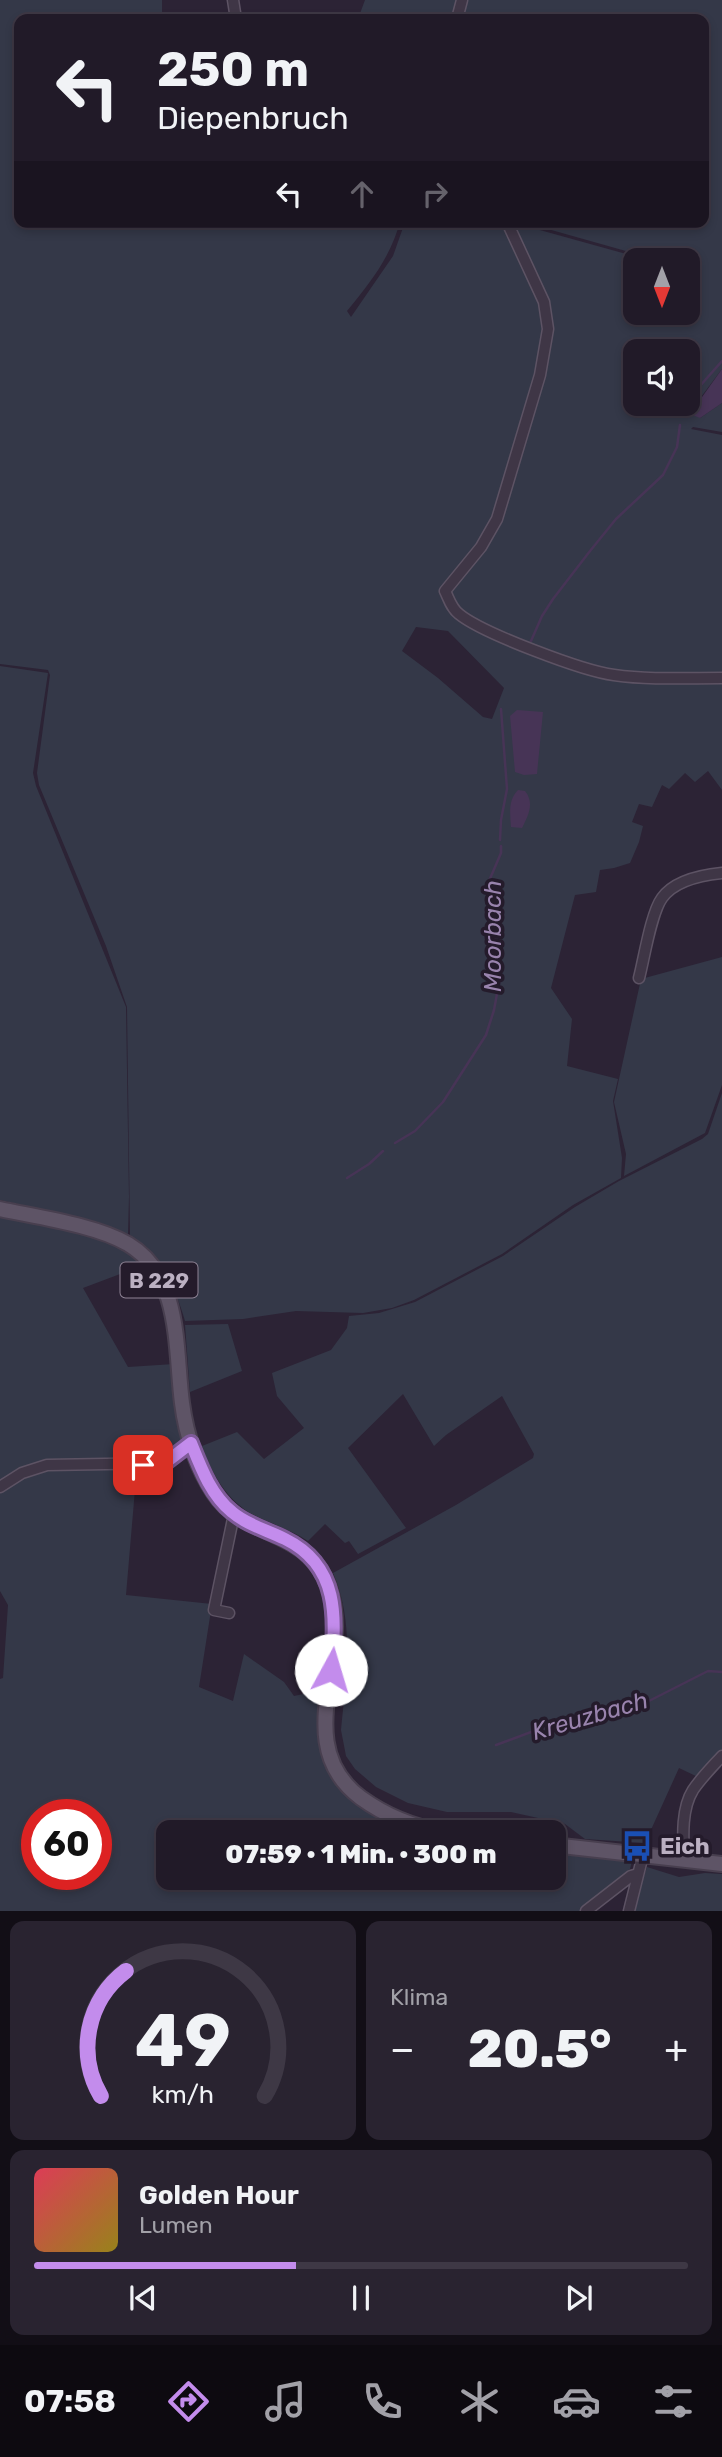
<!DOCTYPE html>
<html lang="de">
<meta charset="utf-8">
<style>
:root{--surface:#211a28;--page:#292330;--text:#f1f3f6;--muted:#a2a1a8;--line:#3e3845;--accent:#c38cec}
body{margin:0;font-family:Rubik,sans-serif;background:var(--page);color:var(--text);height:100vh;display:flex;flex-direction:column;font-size:26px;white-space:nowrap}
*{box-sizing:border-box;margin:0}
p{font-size:23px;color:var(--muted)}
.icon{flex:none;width:38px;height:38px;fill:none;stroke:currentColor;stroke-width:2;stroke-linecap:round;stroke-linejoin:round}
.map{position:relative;height:1911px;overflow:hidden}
.panel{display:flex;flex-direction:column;gap:10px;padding:10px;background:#120e16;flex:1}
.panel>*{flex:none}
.hud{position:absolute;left:14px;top:14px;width:695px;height:214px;border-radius:14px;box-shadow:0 4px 10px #0003,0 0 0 2px var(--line);background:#211a28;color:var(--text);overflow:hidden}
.needle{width:46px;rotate:180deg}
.controls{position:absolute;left:623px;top:248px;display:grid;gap:14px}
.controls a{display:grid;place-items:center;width:77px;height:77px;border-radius:14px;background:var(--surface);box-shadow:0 4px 10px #0003,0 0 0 2px var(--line);font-size:35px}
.speed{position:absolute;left:21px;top:1799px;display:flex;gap:14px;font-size:35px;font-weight:700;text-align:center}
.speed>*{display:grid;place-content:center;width:91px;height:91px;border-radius:50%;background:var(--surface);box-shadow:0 4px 10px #0003,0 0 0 2px var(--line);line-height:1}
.speed .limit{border:10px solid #d22;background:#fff;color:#111}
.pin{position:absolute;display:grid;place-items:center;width:60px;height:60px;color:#fff;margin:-30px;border-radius:14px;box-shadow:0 4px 10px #0006}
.me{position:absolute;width:77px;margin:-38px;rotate:6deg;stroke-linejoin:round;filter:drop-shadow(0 0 5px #0008)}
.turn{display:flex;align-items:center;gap:24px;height:147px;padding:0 28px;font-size:32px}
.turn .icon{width:91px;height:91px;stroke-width:2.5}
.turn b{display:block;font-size:49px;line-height:60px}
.lanes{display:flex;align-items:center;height:66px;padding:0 28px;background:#0003;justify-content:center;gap:35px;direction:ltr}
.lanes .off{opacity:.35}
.big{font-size:52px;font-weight:800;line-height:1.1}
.panel .card{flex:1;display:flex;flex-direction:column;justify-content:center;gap:10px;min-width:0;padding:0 24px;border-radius:14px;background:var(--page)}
.panel .dial{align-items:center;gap:0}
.dial svg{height:182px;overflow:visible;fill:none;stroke:var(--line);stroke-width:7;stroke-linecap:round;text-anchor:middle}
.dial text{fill:var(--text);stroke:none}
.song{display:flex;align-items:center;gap:21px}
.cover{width:84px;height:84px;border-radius:10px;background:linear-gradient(135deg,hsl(350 70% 55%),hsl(50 70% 35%))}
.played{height:7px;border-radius:4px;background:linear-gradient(90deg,var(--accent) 40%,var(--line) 40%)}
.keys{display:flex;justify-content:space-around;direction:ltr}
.heat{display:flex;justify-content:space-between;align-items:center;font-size:38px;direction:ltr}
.panel .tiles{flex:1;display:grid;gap:10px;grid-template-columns:1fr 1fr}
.card:last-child{grid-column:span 2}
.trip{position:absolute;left:156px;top:1820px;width:410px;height:70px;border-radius:14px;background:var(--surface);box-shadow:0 4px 10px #0003,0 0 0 2px var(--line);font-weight:800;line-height:70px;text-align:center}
.tab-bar{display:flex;height:112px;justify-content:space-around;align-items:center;background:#0d0a10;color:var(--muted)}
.tab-bar .icon{width:49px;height:49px}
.tab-bar .active{color:var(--accent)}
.tab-bar b{font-size:32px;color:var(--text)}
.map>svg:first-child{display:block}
.green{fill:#343848;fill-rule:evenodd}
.water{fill:#473456}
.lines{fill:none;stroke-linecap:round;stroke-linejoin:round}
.stream{stroke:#473456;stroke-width:2.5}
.minor-casing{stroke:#5d5364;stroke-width:13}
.primary-casing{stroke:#483f4f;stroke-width:18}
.minor{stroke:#3f3646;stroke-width:10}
.primary{stroke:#5e5466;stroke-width:14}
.route-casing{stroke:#7f5b99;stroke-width:18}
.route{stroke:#c38cec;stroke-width:12}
.labels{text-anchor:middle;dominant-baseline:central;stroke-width:7;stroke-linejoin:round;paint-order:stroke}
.shield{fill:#241b2b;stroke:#8e8395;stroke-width:2}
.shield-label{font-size:21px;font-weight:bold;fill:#bbb0c2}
.poi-label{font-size:23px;font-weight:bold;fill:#bbb0c2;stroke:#241b2b;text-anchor:start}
.water-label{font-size:24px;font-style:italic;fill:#9983ad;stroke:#241b2b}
</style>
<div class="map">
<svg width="722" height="1911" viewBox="0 0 722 1911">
<rect width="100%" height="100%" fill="#2c2335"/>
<path class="green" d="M0,0H162V19H19V222H400C390,258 370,283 347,311L351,317L393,256L405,222H506L544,312V346L489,530L445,589L455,616L611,678L722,681V790L708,771L695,782L685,773L669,789L662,785L652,807L639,804L632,822L643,826L639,842L630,863L614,868L600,870L596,892L575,895L551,988L572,1019L567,1066L618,1079L613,1101L622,1158L621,1178L573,1205L502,1254L414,1300L392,1308L363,1313L296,1311L243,1319L185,1321C175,1285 160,1259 130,1235L127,1007L106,946L39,785L37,773L50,675L48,670L0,664ZM416,627L448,631L504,688L492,719L483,717L438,678L402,651Z
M365,0H460L455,19H358Z
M464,0H722V369L692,409L700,418L722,403V432L693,427L691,429L722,435V676L611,673L528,644L476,621L459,609L451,593L455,583L489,541L536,397L547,301L542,285L511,222L637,257L640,255L523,222H704V19H460ZM635,261H688V313H635ZM635,352H688V404H635Z
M0,666L48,673L33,773L36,786L126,1007L129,1197L128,1234L98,1222L0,1200Z
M722,957V1085L705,1133L624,1176L626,1154L614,1102L641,979Z
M722,1093V1750L700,1778L679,1768L645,1843L585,1839L565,1824L511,1812H447L408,1803L376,1787L355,1769L346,1756L341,1730C346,1677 355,1623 333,1573L456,1505L533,1458L534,1454L502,1396L446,1435L434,1446L403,1394L348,1448L406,1528L358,1554L349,1541L345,1543L325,1524L308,1541C291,1530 272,1524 254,1515C228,1502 211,1473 202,1446L237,1432L264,1459L304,1428L277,1396L272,1373L331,1350L347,1328L349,1316L379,1313L415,1302L503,1256L575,1207L619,1181L702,1139L708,1134Z
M0,1212L39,1220L117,1244L144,1265L83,1288L128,1367L174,1364L189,1444L170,1460L62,1463L0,1485Z
M228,1324L242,1371L190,1392L185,1325Z
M46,1466H137L126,1595L212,1604L199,1687L233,1701L244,1654L284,1682L294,1696L308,1693L326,1671C314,1732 309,1773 367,1810C382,1819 395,1827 411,1832H168V1878H553V1851L632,1861L630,1869L580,1911H0V1679L3,1678L8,1605L0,1591V1488ZM37,1815H96V1874H37Z
M647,1867L679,1877L705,1873L722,1874V1911H632Z"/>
<path class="water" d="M722,369V403L700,418L690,414Z
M517,710L543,712L537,774L524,775L515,772L510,716Z
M518,790L525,791C535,803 528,816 522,828L511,827C510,813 508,800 518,790Z"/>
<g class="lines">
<path class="stream" d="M688,403L691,396L722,361
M682,416L687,404
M531,641L542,616L553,599L590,551L616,519L663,475L677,447L680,425
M500,840L501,820L507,789L501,709
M395,1143L415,1131L443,1102L486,1035L494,1010L499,983L494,930L489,906V881L501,853V846
M347,1178L369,1164L383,1151
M496,1745L566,1719L643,1704L708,1671L722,1672"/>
<defs>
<path id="minor" d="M233,0L236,19
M457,19L462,0
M507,222L544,302L548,329L540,375L497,519L481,547L445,591C449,599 451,608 459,614C482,633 583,671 614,675C649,680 686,678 722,678
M639,978C644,959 651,913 662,898C675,880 702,875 722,873
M0,1487L22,1473L47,1465L165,1463L191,1443
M229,1613L214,1610L234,1514
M684,1860C683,1838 681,1809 693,1790C701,1778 712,1767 722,1756
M586,1911L631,1876L638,1874
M629,1911L643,1855"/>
<path id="primary" d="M0,1209C37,1217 96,1225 128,1244C182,1276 175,1350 182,1403C186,1434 197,1467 214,1493C245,1540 307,1526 329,1588C354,1657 288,1744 361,1798C386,1816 413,1827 443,1832
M553,1845L722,1864"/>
</defs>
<use href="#minor" class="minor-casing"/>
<use href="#primary" class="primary-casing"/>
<use href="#minor" class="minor"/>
<use href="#primary" class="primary"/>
</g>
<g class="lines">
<defs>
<path id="route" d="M143,1465L165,1463L191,1443C201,1468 211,1495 232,1512C247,1525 267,1530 285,1539C340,1566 336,1618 331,1670"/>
</defs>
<use href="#route" class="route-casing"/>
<use href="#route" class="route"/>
</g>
<defs>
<symbol id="bus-bare" viewBox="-9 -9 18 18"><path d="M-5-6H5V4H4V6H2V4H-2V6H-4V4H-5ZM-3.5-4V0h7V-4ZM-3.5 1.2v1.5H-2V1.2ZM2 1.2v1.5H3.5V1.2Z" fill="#1a4fb4" stroke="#241b2b" stroke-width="2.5" paint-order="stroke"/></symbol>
</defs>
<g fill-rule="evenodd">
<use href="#bus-bare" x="615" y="1824" width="44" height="44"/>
</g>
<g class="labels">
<rect class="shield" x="120.5" y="1262.5" width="77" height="35" rx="5"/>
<g class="shield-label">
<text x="159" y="1280">B 229</text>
</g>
<g class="poi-label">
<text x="660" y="1846">Eich</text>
</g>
<g class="water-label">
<text transform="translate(493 936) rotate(-90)">Moorbach</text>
<text transform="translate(590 1716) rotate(-16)">Kreuzbach</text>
</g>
</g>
</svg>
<div class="controls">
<a><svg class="needle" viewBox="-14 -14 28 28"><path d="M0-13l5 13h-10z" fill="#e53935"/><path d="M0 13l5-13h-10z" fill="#a2a1a8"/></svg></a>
<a><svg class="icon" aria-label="sound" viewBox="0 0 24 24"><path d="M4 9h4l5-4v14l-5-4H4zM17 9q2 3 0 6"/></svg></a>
</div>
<div class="speed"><div class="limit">60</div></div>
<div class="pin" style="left:143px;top:1465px;background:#d93025"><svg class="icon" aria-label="arrive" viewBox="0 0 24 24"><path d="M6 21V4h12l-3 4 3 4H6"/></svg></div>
<svg class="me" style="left:331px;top:1670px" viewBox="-20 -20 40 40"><circle r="19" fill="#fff"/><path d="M0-13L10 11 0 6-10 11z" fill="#c38cec"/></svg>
<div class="trip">07:59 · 1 Min. · 300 m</div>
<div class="hud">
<div class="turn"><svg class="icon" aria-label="left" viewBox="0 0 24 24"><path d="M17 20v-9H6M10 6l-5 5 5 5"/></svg><div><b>250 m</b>Diepenbruch</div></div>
<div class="lanes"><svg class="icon" aria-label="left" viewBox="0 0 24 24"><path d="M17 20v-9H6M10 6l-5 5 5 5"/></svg><svg class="icon off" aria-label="ahead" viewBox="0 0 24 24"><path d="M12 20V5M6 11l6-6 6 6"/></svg><svg class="icon off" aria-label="right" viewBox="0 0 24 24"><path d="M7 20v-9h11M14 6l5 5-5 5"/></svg></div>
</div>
</div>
<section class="panel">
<div class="tiles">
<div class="card dial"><svg viewBox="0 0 100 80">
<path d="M14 69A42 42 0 1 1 86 69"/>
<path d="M14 69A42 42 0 0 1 25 14" stroke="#c38cec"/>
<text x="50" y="56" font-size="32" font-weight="700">49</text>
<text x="50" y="72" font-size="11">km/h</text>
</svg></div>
<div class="card"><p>Klima</p>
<div class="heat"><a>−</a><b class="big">20.5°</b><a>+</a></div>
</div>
<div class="card">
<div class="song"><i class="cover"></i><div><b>Golden Hour</b><p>Lumen</p></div></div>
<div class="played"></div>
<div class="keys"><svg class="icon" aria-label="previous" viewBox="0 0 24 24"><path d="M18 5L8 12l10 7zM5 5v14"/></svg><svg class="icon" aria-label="pause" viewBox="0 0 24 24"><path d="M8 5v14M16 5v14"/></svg><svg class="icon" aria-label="next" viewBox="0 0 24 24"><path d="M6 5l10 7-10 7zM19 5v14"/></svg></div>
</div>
</div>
</section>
<nav class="tab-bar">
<b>07:58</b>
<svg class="icon active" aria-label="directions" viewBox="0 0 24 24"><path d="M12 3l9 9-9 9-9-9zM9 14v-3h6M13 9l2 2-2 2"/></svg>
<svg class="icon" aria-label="music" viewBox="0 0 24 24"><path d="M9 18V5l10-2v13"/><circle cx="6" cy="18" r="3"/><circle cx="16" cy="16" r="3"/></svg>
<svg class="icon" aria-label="phone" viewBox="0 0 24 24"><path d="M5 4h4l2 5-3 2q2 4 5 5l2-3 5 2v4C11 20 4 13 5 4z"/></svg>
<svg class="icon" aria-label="climate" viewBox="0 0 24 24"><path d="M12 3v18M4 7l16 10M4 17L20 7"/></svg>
<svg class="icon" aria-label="car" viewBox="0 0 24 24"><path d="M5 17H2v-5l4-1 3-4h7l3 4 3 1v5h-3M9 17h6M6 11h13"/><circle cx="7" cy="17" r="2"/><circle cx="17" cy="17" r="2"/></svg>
<svg class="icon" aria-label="filters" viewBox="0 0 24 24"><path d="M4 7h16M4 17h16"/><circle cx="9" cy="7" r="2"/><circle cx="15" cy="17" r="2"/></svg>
</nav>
